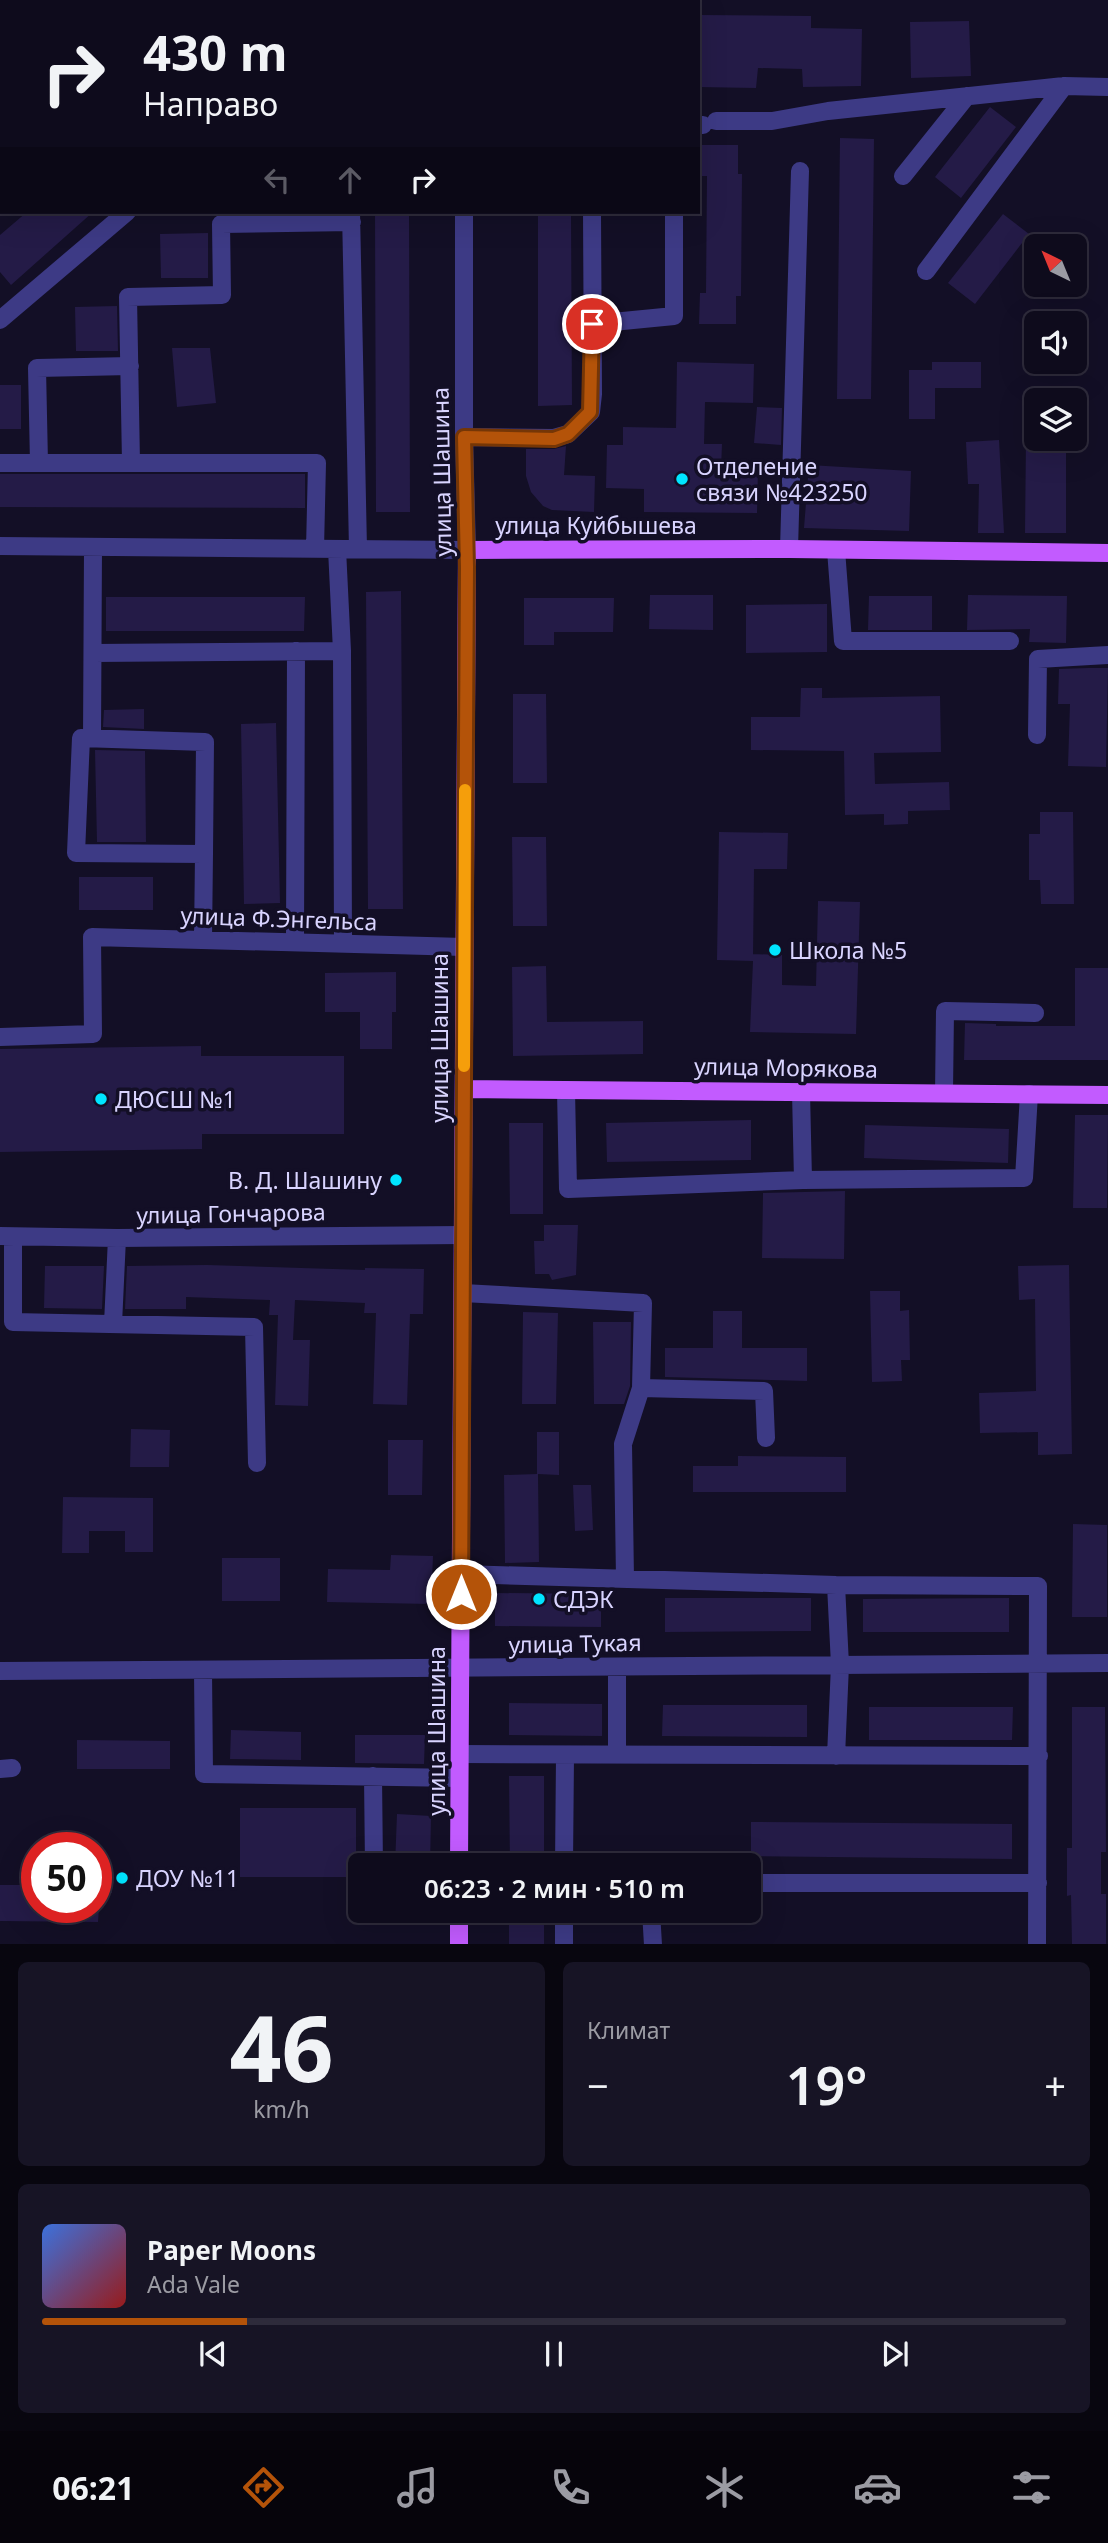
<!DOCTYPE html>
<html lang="ru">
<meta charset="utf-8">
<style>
:root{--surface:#0e0b1c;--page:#171425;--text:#f1f3f6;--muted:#9b9ba3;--line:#2e2b3b;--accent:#b45309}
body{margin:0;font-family:"Noto Sans",sans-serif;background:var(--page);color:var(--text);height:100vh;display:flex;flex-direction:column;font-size:26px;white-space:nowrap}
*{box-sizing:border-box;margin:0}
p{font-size:23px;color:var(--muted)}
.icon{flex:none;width:38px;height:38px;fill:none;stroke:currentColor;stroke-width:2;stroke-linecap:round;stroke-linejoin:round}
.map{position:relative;height:1944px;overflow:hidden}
.details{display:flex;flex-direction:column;gap:18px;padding:18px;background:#08060f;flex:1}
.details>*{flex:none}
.hud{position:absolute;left:0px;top:0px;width:700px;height:214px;box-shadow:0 7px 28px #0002,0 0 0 2px var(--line);background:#0e0b1c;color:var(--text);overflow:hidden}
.needle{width:46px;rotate:317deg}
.tools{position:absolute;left:1024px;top:234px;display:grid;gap:14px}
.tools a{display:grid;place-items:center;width:63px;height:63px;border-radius:10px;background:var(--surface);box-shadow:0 7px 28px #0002,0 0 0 2px var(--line);font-size:35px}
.speed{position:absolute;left:21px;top:1832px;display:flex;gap:14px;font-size:35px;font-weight:700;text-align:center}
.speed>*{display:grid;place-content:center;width:91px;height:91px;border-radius:50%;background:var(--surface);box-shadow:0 7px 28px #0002,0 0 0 2px var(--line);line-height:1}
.speed .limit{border:10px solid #d22;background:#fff;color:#111}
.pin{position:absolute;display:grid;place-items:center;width:60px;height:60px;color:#fff;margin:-30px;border:4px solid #fff;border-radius:50%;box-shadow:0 2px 7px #0007}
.me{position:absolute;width:77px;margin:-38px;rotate:0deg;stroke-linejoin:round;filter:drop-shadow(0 0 5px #0008)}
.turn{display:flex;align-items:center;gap:24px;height:147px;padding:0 28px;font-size:32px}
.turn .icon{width:91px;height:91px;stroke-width:2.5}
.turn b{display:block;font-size:49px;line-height:60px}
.lanes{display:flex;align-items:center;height:66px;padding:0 28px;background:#0003;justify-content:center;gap:35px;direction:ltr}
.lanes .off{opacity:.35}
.big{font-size:52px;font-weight:600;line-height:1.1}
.details .card{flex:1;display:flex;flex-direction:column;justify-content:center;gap:10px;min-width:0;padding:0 24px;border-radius:10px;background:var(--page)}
.details .dial{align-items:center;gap:0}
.dial b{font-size:91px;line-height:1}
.song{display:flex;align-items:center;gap:21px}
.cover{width:84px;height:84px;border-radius:10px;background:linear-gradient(135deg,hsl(220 70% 55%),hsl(0 70% 35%))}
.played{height:7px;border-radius:4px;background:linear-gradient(90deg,var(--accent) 20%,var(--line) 20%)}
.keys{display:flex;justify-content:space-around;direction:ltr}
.heat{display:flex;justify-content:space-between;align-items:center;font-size:38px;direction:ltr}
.details .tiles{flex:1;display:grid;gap:18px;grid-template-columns:1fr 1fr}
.card:last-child{grid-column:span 2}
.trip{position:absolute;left:348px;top:1853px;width:413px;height:70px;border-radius:10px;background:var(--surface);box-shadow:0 7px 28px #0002,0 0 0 2px var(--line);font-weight:600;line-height:70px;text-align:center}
.tab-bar{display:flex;height:112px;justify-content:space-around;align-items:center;background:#06040b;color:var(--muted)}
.tab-bar .icon{width:49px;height:49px}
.tab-bar .selected{color:var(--accent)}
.tab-bar b{font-size:32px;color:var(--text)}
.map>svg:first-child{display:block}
.green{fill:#12302f}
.building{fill:#241b47}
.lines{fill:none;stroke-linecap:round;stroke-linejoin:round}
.minor{stroke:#3d3a85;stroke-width:18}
.major{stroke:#c25bff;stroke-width:18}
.route-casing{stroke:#753606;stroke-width:18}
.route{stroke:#b45309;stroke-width:12}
.slow{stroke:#f59e0b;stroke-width:12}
.poi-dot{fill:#00e5ff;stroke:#130f26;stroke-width:2.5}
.labels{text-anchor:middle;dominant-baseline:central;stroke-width:7;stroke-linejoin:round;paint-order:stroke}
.poi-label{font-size:23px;fill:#d9d4ff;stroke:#130f26;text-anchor:start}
.street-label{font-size:23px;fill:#d9d4ff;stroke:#130f26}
</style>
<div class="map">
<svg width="1108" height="1945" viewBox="0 0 1108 1945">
<rect width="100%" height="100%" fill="#130f26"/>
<path class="green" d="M0,0H65L2,2L0,108Z"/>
<path class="building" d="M698,15L811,16V28L862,29L861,86L803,87L802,69L758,68L756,88L698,87Z
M969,21L971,76L911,78L910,22Z
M990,107L1016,127L961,198L935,177Z
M840,138L874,139L871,399H837Z
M701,145H738V174H742L741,296H736V324H699L700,293H706L707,176H701Z
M27,212H93L11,285L0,272V235Z
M538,212H571L572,405L538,406Z
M375,214H409L410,512H376Z
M1003,214L1029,234L975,304L948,283Z
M208,233V278H161L160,234Z
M117,306L118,351H76L75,307Z
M172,348H210L216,403L177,407Z
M677,362L754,364L753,403L705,402L704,444H722L721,469H758L757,513L644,512V489L606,488L607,445H623V427L676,428Z
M932,362H981V388H935V419H909V370H932Z
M0,385H21V429H0Z
M757,407L782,408L781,445L754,443Z
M1026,439H1066V533H1025Z
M999,440L1004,533H978L979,484H968L966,442Z
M566,446L564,475L595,476L594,512L552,510L543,506L531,492L526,476V449H554Z
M809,465L911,471L909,531L804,528Z
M0,474H305V508L0,507Z
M401,591L403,909H368L366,592Z
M650,595H713V630L649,629Z
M968,595L1067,596L1066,643L1029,642L1030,629L967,630Z
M869,596H932V630H868Z
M106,597H305L304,631H106Z
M524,598H614L613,632H554V645H524Z
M827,604V652L746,653V605Z
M1088,668H1108L1106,767L1068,766L1070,704H1058L1059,669Z
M801,688H822V698L940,696L941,752L874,753L875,784L949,782L950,810L908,811V824L884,825V814L845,815L844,751L751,750V717H800Z
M513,694H546L547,783H513Z
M144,709V729L103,727L104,710Z
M276,723L280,903L244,904L241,724Z
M95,750L145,751L146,842H97Z
M1040,812H1073L1074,904H1041L1040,880H1029V834H1040Z
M719,832L788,833L787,869H754L753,957V954L782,955V985L816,986L818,901L860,902L856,1034L750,1032L753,961L717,960Z
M512,837H546L547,926H513Z
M79,877H153V910H79Z
M546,966L547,1022L643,1021V1054L513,1056L512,967Z
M1075,968H1108V1060H964L965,1023L996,1024V1026H1075Z
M396,972V1012H392V1049H360V1012H325V973Z
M201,1046V1056H344V1134H202V1149L0,1152V1049Z
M1075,1115H1108L1107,1208H1073Z
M751,1120V1160L607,1162L606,1123Z
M509,1123H543V1214H510Z
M865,1125L1009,1129L1008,1163L864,1158Z
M845,1191L844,1259L762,1258L763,1193Z
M544,1225H578L576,1275L552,1280L549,1274H535L534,1241H544Z
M207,1265L365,1270V1268L424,1269L423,1314H410L407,1405L373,1404L376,1313H364L365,1303L295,1300L293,1340H310L308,1406L275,1405L278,1315H269L270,1300L186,1297V1309H125L127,1266Z
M1069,1265L1072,1454L1038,1455V1432L980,1433L979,1393L1036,1391L1035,1299L1019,1300L1018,1266Z
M45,1266H104L102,1309L44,1308Z
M870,1291H900V1311L909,1310L910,1360H901L902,1381L872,1382Z
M713,1311H742V1348H807V1381L665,1377V1348H713Z
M523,1312L558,1313L556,1404H522Z
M593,1322H631L630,1386L624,1404H594Z
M131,1429L170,1430L169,1467H130Z
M537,1432H559V1475L538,1474L539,1562L505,1563L504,1475L537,1474Z
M388,1440H423L422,1495H388Z
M738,1456L846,1457V1492H693V1466H738Z
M573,1485H591L593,1530L575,1531Z
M63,1497L153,1498V1552H125V1531H89V1553H62Z
M1073,1524L1107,1525V1617H1072Z
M391,1555L433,1556L431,1604L327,1602L328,1569L390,1570Z
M222,1558H280V1601H222Z
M495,1593L601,1594V1627L495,1626Z
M665,1598H811V1631L665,1632Z
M1009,1598V1632H863V1599Z
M509,1703L602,1704V1736L509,1735Z
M663,1705H807V1737L662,1736Z
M869,1707H1013L1012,1740H869Z
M1072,1707H1105L1106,1852H1101V1894H1106V1944H1072L1071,1895L1067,1896V1848H1072Z
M231,1730L301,1732V1760L230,1759Z
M355,1735H425L424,1764L355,1763Z
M77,1740L170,1741V1769H77Z
M509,1776H544V1866H510Z
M240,1808H356V1877H240Z
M397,1814L431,1816L430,1866H395Z
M751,1822L1012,1824V1859L751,1856Z
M96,1871H112V1893H96Z
M0,1885H37V1908H99L98,1922L0,1921Z
M509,1911H544V1944H509Z"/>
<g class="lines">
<path class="minor" d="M462,0V2
M373,2L375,0
M716,121H772L828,111L1064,86L1108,87
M698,125H703
M903,176L967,96
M351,212L358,549
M926,271L1064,86
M0,320L127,212
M592,324L674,316V212
M464,437L554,438L568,434L591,412L593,394L592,212
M0,463H317L315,549
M39,463L37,368L130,366
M131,463L128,297L222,295L221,224L352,222
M0,546L467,550L464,437V212
M789,549L800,171
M836,550L843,641H1010
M342,651L343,944
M93,653L342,651L337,549
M1037,735L1038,659L1108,655
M92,738L93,548
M203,940L204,854L76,853L81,738L205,742L204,854
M295,942L296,651
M0,1037L93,1034L92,937L464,947
M566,1090L568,1189L803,1180L1024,1178L1029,1094
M801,1092L803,1180
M944,1093L945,1011L1035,1013
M0,1236L117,1238L463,1235
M13,1237V1322L254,1327L257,1463
M463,1293L643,1303L641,1388
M113,1324L117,1238
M461,1574L836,1585L1038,1586L1037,1945
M625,1579L623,1444L641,1388L764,1391L766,1438
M0,1671L1108,1663
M203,1671L204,1774L459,1778
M460,1754L1039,1756
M617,1755V1667
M836,1756L840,1665L836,1585
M0,1769L12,1768
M373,1776L374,1866
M564,1866L565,1756
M749,1883H1038
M651,1911L653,1945
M564,1945V1911"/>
<path class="major" d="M464,1089L1108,1095
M459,1866L467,550L789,549L1108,553
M459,1945V1911"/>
</g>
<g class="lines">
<defs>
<path id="route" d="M461,1594L467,567L464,437L554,439L568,434L590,412L592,324"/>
</defs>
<use href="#route" class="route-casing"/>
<use href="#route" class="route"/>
<path class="slow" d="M464,1066L465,790"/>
</g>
<g class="poi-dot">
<circle cx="682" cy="479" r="7"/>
<circle cx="775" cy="950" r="7"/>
<circle cx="101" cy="1099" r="7"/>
<circle cx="396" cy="1180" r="7"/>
<circle cx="539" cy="1599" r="7"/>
<circle cx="122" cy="1878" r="7"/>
</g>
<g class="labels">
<g class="poi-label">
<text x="696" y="466">Отделение<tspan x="696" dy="26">связи №423250</tspan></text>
<text x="789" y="950">Школа №5</text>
<text x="115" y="1099">ДЮСШ №1</text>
<text x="382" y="1180" text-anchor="end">В. Д. Шашину</text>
<text x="553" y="1599">СДЭК</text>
<text x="136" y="1878">ДОУ №11</text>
</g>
<g class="street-label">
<text transform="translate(441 472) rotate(-91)">улица Шашина</text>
<text x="596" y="525">улица Куйбышева</text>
<text transform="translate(279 918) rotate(2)">улица Ф.Энгельса</text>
<text transform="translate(439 1038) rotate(-90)">улица Шашина</text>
<text transform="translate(786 1067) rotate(1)">улица Морякова</text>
<text transform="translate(231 1213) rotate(-1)">улица Гончарова</text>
<text transform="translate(575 1643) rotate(-1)">улица Тукая</text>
<text transform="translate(436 1731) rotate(-90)">улица Шашина</text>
</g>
</g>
</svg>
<div class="tools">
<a><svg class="needle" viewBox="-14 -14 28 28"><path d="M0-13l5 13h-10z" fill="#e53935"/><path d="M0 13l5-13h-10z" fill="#9b9ba3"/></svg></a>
<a><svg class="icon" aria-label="sound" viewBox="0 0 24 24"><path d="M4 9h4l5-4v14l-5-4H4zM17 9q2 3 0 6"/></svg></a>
<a><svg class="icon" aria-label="layers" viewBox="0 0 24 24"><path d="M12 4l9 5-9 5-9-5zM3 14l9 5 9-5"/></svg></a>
</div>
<div class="speed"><div class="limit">50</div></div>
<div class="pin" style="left:592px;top:324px;background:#d93025"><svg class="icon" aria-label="arrive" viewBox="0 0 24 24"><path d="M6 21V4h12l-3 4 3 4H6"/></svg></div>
<svg class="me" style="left:461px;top:1594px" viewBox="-20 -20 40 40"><circle r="17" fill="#b45309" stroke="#fff" stroke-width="3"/><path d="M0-11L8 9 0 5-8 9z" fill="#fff"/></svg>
<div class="trip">06:23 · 2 мин · 510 m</div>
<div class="hud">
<div class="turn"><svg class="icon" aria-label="right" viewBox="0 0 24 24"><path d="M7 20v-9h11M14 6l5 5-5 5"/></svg><div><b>430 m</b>Направо</div></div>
<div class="lanes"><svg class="icon off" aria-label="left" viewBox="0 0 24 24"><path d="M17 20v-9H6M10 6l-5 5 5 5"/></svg><svg class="icon off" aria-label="ahead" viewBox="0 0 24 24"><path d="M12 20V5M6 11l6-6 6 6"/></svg><svg class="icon" aria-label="right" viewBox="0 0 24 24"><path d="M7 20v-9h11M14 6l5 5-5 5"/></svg></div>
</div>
</div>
<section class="details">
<div class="tiles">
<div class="card dial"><b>46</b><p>km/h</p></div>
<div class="card"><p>Климат</p>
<div class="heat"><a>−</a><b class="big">19°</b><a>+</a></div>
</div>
<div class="card">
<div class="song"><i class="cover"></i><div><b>Paper Moons</b><p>Ada Vale</p></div></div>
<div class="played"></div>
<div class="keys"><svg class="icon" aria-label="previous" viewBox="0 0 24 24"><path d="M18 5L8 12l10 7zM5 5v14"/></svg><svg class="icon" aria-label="pause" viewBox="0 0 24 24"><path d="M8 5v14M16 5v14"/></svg><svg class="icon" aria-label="next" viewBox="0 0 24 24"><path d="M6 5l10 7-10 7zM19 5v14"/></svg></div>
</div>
</div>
</section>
<nav class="tab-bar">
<b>06:21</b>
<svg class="icon selected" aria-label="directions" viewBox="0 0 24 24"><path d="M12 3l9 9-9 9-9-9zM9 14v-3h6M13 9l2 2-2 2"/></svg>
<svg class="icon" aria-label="music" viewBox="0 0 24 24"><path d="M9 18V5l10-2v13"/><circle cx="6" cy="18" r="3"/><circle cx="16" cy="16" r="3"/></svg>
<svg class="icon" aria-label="phone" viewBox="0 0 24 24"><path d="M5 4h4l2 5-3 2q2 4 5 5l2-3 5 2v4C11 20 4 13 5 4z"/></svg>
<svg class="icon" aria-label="climate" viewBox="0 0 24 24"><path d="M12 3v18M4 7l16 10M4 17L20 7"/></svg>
<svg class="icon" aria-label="car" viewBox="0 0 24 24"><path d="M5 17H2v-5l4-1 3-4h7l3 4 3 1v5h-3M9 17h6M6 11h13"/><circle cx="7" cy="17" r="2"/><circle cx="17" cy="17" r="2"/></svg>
<svg class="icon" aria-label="filters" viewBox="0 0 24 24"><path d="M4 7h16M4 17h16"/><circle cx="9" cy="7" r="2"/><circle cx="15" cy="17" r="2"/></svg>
</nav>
